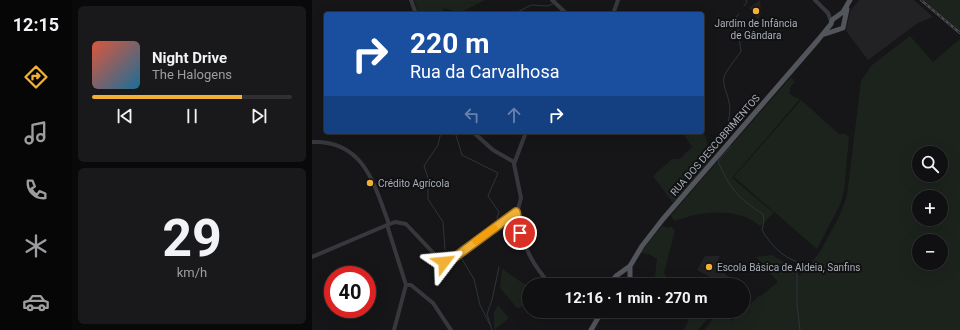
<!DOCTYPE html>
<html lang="pt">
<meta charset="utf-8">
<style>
:root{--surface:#101012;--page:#19191b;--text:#f1f3f6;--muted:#9c9d9f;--line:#303032;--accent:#f2b134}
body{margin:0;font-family:Roboto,sans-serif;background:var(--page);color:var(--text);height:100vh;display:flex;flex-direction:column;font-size:15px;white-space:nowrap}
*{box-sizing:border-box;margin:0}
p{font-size:13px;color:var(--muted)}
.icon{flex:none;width:22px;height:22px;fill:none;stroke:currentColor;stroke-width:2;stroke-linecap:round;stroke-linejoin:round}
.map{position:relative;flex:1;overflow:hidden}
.sheet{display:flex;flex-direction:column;gap:6px;padding:6px;background:#09090a;width:240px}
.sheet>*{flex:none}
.top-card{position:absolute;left:12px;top:12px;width:380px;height:122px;border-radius:4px;box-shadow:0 4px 16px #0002,0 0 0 1px var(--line);background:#1a4fa0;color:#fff;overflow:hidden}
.buttons{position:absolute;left:600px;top:146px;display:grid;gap:8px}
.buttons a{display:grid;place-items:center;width:36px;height:36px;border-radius:50%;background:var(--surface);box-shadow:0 4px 16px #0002,0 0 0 1px var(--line);font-size:20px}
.speed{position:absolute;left:12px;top:266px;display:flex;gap:8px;font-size:20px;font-weight:700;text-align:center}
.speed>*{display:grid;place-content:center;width:52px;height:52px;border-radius:50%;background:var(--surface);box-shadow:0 4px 16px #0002,0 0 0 1px var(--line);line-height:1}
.speed .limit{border:6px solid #d22;background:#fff;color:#111}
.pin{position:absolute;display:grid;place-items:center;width:34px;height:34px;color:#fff;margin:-17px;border:2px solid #fff;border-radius:50%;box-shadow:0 1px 4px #0007}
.me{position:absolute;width:44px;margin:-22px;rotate:61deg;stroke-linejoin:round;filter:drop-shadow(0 0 3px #0008)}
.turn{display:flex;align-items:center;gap:14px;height:84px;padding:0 20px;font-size:18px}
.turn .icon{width:52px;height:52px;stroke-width:2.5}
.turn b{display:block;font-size:28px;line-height:34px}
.lanes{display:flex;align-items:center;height:38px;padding:0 20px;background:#0003;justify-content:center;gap:20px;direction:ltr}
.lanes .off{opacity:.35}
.sheet .tile{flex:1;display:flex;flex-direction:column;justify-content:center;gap:6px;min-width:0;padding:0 14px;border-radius:6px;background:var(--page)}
.sheet .dial{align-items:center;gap:0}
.dial b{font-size:52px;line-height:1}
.song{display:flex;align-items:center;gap:12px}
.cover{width:48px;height:48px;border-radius:6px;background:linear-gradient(135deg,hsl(10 70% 55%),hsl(200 70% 35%))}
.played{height:4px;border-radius:2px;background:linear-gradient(90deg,var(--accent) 75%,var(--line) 75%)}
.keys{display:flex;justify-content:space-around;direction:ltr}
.trip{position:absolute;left:210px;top:278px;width:228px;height:40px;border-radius:20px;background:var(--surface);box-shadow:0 4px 16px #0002,0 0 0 1px var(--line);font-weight:700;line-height:40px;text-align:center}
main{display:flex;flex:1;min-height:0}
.tabs{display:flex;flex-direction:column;width:72px;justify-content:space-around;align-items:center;background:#060607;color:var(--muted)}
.tabs .icon{width:28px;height:28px}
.tabs .active{color:var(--accent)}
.tabs b{font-size:18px;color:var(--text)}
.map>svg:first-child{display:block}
.built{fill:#222225}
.green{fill:#1c231d;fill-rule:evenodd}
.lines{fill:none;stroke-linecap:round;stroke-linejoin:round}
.stream{stroke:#2c353c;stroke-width:1}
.tertiary{stroke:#37383d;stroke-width:4}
.primary{stroke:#53555c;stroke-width:5}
.rail-casing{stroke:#4a4c52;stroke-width:2.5}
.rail{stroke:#111113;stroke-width:1;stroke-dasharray:3;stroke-linecap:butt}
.route-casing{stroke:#9d7322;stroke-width:10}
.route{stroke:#f2b134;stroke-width:7}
.slow{stroke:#f59e0b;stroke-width:7}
.poi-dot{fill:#f2b134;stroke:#111113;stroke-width:1.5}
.labels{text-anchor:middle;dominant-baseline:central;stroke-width:4;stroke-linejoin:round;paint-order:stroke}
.poi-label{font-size:10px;fill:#a8adb8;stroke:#111113;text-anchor:start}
.street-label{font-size:10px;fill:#a8adb8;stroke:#111113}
</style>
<main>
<nav class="tabs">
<b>12:15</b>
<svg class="icon active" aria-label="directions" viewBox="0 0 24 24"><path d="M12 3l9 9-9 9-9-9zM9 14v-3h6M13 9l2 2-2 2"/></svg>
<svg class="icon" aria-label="music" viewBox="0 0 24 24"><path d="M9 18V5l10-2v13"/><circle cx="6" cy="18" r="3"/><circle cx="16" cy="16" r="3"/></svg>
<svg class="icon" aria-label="phone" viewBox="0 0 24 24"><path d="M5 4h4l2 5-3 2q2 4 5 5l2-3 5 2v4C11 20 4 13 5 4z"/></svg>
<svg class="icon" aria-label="climate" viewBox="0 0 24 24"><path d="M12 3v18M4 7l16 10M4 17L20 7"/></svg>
<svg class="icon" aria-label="car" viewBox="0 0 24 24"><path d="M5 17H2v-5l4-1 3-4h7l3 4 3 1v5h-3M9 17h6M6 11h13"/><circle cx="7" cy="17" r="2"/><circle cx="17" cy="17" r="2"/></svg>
</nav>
<section class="sheet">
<div class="tile">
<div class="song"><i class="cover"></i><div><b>Night Drive</b><p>The Halogens</p></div></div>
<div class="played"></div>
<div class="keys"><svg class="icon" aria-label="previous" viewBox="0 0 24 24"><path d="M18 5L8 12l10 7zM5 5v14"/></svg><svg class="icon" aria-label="pause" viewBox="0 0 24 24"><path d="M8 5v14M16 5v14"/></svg><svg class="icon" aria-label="next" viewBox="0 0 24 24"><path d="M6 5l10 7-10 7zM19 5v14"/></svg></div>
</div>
<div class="tile dial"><b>29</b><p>km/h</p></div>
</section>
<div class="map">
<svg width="648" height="330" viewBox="0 0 648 330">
<rect width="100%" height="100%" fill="#161618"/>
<path class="built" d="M448,0L449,13L446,20L437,8Z
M547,0H602L621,17L606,23L556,60L534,31L538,11Z
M393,256H408L404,265L425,285H407L402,279L385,270Z"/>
<path class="green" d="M102,0H173L151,11L153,14H144L145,12L132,8L129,14H107Z
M612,0H648V31Z
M598,36L621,62L648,39V330H392L407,311H410L420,321L448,295L449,296L466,282L444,257L460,255L485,270V275H489L490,270L497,266L509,250L527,217L535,195L549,81L559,66ZM607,153H629V175H607ZM607,197H629V219H607ZM607,241H629V263H607Z
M479,77L483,82L479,86L477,93L482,97L488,99L420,178L462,213L448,226C425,206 388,212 362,221L359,215Z
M489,100L527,134H533L537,137L532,191L528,205L505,249L422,177Z
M390,126L400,158L361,203L341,176L360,159H368L380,147L370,132H390Z
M350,226L357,228L358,226L363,230L352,273L356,280L348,285H342L345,259L337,254L328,253Z
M190,269L217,287V300L208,308H205L188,288Z
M186,305L197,318L182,330V312Z
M381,311H402L386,330H372Z"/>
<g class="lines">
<path class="stream" d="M243,0H244
M432,6L435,2L434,0
M202,14L219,5L235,6L241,4
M129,132L126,145L112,166L116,178V199L131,222L133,250
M143,132L150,155L186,173L176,196L187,212L185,218L187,222
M416,136C414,124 420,114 417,102C416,95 410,84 412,77C414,70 425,58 429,51L424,17L427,14
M419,146L406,161C417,188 427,199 451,214L452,221L450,230C458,244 470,257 486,262
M185,230L186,232
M148,256L162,279L168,305L178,325
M485,269V305L488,330
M180,330L175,314L180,300L187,267"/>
<path class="tertiary" d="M99,0L104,14
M240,0L255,14
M503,0L516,13L519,21
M301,14L306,0
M161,132L181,150L202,162
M0,142C52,140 62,184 77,224
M204,212C208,240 219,264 239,285
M75,225L94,285L82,330
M0,257L75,225L83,222L94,224L129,261L135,262L139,260L206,209L209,198L202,164L214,132
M94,285H99L121,303L139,330
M290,285L303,277"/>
<path class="primary" d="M513,34L531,28L535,9
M318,266V285
M303,285L302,280L304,276L318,266L330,246L351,219L506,40L519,24L520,20L531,12L538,0
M279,330L290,311"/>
<defs>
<path id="rail" d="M609,0L648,33"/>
</defs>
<use href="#rail" class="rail-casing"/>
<use href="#rail" class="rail"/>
</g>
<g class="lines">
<defs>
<path id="route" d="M132,262L139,260L204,212L208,233"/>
</defs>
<use href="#route" class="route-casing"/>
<use href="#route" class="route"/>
<path class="slow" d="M164,241L182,228"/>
</g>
<g class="poi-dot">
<circle cx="444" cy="11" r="4"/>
<circle cx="58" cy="183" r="4"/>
<circle cx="397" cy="267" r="4"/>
</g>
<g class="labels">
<g class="poi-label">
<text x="444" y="23" text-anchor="middle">Jardim de Infância<tspan x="444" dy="12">de Gândara</tspan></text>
<text x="66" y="183">Crédito Agrícola</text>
<text x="405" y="267">Escola Básica de Aldeia, Sanfins</text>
</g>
<g class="street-label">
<text transform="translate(403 145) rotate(-49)">RUA DOS DESCOBRIMENTOS</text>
</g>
</g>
</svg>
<div class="buttons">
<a><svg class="icon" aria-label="search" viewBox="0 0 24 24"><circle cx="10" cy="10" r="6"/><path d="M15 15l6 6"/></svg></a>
<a>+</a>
<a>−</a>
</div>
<div class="speed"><div class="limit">40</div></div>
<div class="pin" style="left:208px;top:233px;background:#d93025"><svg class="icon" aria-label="arrive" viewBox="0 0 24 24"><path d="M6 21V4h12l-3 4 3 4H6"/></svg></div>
<svg class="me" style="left:132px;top:262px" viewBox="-20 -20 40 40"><path d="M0-17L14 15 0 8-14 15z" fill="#f2b134" stroke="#fff" stroke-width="4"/></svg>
<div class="trip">12:16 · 1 min · 270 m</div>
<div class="top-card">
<div class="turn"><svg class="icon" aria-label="right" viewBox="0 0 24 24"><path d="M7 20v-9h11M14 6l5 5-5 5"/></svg><div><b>220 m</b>Rua da Carvalhosa</div></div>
<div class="lanes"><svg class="icon off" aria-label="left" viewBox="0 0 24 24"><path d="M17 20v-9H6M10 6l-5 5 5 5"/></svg><svg class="icon off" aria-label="ahead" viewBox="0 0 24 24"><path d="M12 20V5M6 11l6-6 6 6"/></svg><svg class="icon" aria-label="right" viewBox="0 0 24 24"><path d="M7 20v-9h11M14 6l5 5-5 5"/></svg></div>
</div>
</div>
</main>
